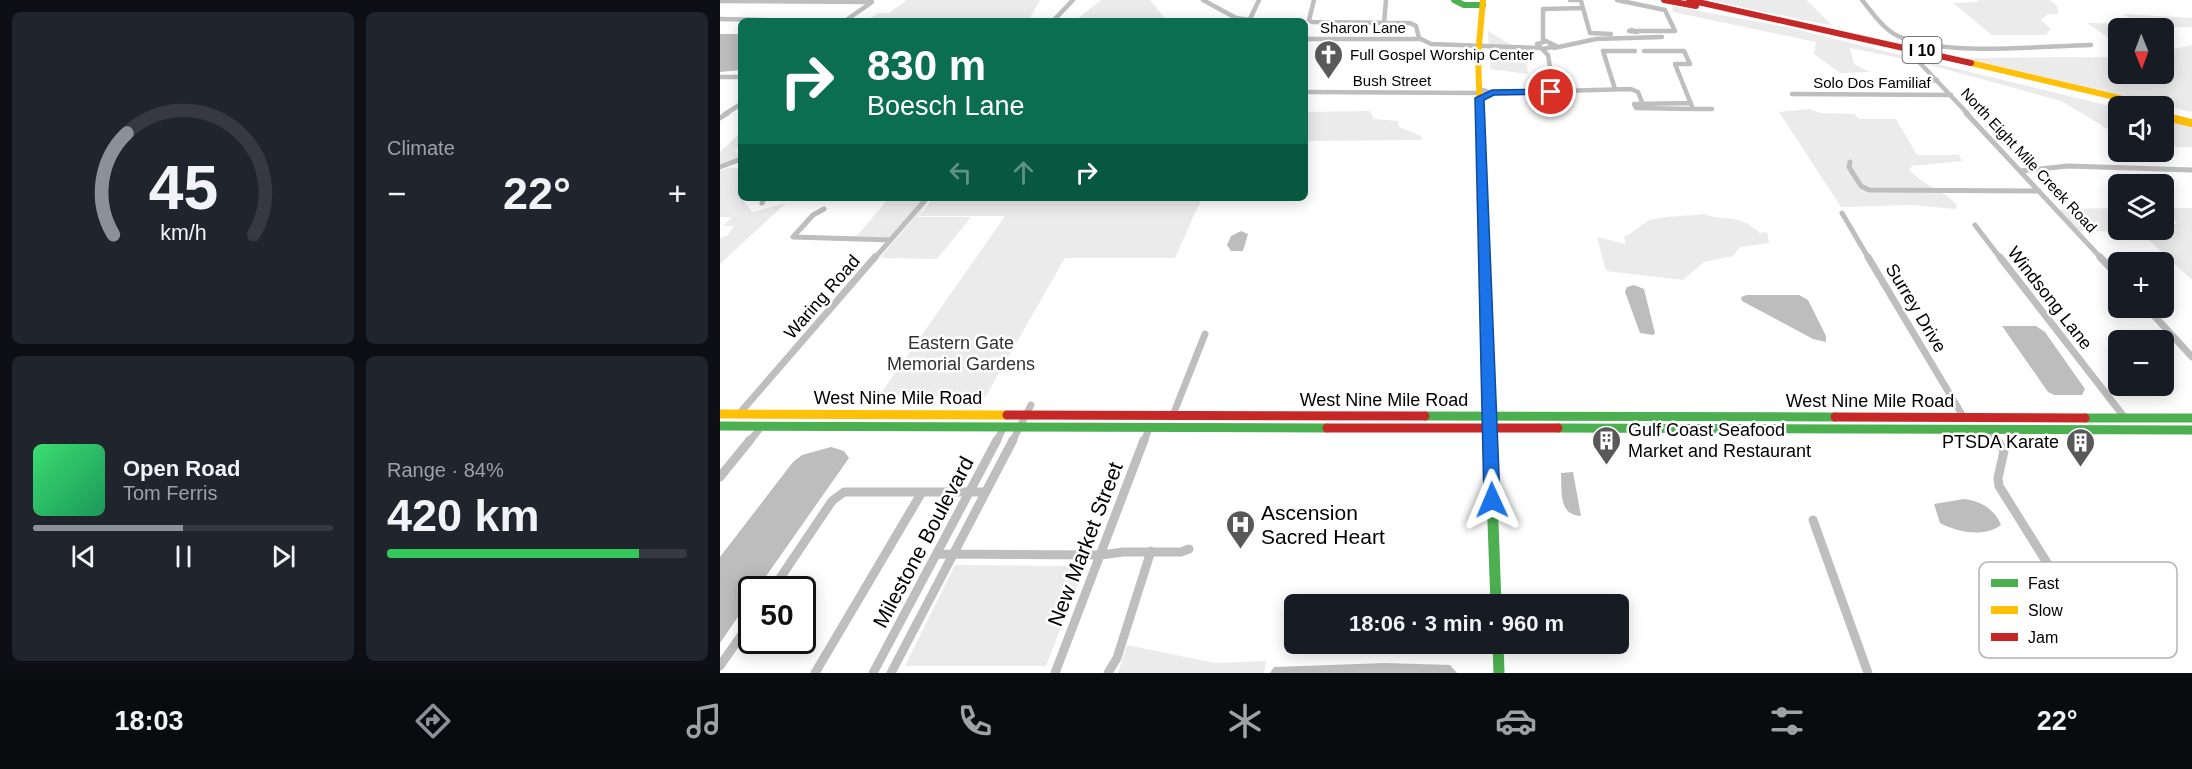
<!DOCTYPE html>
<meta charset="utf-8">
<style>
:root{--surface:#171b24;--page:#20242c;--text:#f1f3f6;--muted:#9ea1a6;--line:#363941;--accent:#8c9099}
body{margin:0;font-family:Arial,sans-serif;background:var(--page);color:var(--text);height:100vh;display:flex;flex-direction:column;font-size:22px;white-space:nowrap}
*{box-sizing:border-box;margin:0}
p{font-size:20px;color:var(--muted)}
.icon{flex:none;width:33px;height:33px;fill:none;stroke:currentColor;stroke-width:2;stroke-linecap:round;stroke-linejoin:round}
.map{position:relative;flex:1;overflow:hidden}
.details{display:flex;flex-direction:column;gap:12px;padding:12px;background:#0d0f14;width:720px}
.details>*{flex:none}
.banner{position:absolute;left:18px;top:18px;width:570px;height:183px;border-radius:9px;box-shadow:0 3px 15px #0003;background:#0b6e4f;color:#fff;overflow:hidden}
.needle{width:39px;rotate:179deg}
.fabs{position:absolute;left:1388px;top:18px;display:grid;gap:12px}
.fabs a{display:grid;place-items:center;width:66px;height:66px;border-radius:9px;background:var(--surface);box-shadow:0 3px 15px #0003;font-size:30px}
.speed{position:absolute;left:18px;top:576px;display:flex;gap:12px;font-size:30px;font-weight:700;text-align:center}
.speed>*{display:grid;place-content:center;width:78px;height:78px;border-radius:50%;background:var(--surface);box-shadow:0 3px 15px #0003;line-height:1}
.speed .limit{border:3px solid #111;border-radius:9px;background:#fff;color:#111}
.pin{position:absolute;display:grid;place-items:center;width:51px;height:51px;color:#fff;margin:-26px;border:3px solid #fff;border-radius:50%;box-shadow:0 2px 6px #0007}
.me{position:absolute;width:66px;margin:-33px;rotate:359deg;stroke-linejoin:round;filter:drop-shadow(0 0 4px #0008)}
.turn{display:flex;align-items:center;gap:21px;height:126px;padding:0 30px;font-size:27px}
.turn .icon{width:78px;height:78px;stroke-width:2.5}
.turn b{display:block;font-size:42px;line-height:51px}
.lanes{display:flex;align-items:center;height:57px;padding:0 30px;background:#0003;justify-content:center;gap:30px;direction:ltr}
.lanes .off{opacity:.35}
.big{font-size:45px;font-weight:600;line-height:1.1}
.details .tile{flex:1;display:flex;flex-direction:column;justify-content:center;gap:9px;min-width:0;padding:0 21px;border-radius:9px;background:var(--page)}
.details .dial{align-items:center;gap:0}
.dial svg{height:156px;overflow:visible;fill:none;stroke:var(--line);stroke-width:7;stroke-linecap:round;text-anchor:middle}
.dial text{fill:var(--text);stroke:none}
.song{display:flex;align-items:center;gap:18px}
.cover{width:72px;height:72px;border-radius:9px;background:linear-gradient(135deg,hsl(140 70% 55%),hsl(150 70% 35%))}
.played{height:6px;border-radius:3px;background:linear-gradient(90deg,var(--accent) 50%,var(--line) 50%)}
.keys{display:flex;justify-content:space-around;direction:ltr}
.heat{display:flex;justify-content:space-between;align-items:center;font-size:33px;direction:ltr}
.charge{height:9px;border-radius:4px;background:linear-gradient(90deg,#34c759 84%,var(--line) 0)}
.details .tiles{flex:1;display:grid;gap:12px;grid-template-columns:repeat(2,1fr)}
.trip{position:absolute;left:564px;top:594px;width:345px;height:60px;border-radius:9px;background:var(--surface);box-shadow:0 3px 15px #0003;font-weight:600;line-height:60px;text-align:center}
.menu{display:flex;height:96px;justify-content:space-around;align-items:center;background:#090b0e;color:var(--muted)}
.menu .icon{width:42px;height:42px}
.menu .on{color:var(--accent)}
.menu b{font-size:27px;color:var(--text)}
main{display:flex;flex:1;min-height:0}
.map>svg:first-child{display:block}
.green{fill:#ebebeb}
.water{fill:#bdbdbd}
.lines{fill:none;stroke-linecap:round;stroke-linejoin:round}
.street-far3{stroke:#bebebe;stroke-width:4.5}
.street-far2{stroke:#bebebe;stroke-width:5}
.street-far1{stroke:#bebebe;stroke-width:7}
.street{stroke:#bebebe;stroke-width:9}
.fast-far2{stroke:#4caf50;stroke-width:6}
.fast-far1{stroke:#4caf50;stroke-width:9}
.fast{stroke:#4caf50;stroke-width:11}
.slow-far3{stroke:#ffc107;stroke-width:6}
.slow-far2{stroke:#ffc107;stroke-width:8}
.slow-far1{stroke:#ffc107;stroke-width:9}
.slow{stroke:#ffc107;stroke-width:11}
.jam-far1{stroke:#c62828;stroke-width:6}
.jam{stroke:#c62828;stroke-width:9}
.route{fill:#1a73e8;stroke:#114b97;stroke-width:1.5}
.labels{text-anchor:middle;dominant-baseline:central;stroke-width:5;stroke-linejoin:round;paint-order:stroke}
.far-street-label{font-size:15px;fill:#000;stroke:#fff}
.far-poi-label{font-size:15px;fill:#000;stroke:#fff;text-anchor:start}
.shield{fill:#fff;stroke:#4c4c4c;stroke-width:1.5}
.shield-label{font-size:16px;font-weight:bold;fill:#000}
.street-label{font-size:18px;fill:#000;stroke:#fff}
.park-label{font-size:18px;fill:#313131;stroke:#fff}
.poi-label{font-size:18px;fill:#000;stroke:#fff;text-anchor:start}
.near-poi-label{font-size:21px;fill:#000;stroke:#fff;text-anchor:start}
.near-street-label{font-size:21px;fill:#000;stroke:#fff}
.key{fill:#fff;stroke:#b2b2b2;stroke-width:1.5}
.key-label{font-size:16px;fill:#000}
</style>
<main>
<section class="details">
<div class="tiles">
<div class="tile dial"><svg viewBox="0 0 100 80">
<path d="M14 69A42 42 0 1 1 86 69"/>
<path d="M14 69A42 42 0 0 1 21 17" stroke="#8c9099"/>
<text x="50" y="56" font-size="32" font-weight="700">45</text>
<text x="50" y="72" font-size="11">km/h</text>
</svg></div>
<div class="tile"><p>Climate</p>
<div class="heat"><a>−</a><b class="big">22°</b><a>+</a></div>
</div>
<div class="tile">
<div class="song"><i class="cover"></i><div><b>Open Road</b><p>Tom Ferris</p></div></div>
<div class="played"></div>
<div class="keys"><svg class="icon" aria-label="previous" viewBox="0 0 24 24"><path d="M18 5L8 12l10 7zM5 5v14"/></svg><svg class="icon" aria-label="pause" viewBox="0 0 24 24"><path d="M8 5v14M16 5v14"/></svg><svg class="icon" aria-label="next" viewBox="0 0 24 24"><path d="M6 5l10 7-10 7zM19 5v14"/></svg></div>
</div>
<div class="tile"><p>Range · 84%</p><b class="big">420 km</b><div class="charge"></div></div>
</div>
</section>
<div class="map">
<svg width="1472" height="673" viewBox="0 0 1472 673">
<rect width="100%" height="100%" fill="#fff"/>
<path class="green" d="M187,0H320L308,21H146L158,13H169Z
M381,0H430L447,21H355Z
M988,0H1086L1113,26Z
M1257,0H1330L1337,6L1338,14H1328L1321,20L1331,29L1326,35H1272L1233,3L1259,2Z
M952,6L1062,26L1398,108V135L1341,101L1199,62L1130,48L1134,64L1150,72L1120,73L1094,54L1096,42L953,12Z
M1403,14L1472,18V27L1398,28V44L1367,23L1417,24Z
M768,31L806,54L808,74L770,69Z
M1443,41L1455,49L1472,45V112L1245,58L1398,57V74H1443Z
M1089,109L1101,113L1134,114L1139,119H1176L1197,155H1241L1239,157L1243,161L1192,166L1189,169C1203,186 1223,189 1237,205L1236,209L1191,205L1121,207L1059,112Z
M650,111L654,119L678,121L679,127L701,136L702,140L585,141V112Z
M1443,119L1472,126V147H1443Z
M21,132V145L14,152L21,153V156L0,164V152Z
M11,167L21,170L20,197L33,212L66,203L0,264V238L7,236L14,226H3L12,217H0V170Z
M169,198H205L170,238L136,237Z
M210,198L198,217H251L217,259L160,258Z
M213,198H482L455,258H345L266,396H159L285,216H199Z
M1398,208V230H1443V224H1457L1443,208H1472V280L1420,232L1359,231L1339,209Z
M984,214C1008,223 1015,211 1040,233L1047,232L1049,243L1020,247L1013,256L984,262L963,280L886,271L877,237L906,244L904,237C913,233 922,224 928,221C940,216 970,216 984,214Z
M235,565L365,566L326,666H185Z
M407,645L495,663L546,661L544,673H398Z"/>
<path class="water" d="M0,34H21V70L0,72Z
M521,231L528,234L523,251H511L507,245L511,236Z
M914,285L924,289L935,333L933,335L920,333L905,292L907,287Z
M1027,295H1079L1088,300L1106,336V342L1093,339L1022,301L1021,297Z
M1282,326H1316L1325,332L1365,389L1362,395H1334L1328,392Z
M111,447L124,451L129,458L37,589L32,590L31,598L0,643V557L73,462L82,455Z
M853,472L861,516C838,515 842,491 841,473Z
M1244,499C1260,501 1275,509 1281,525C1264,538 1237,532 1220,523L1214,504Z
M665,663L730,665L737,673H550L554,667Z"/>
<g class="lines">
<path class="street-far3" d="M483,0L516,18L530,20
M594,0L589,20L592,22L690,23L696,26L699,38L711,44L820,48
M850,0H861
M897,0L945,10L955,31H917
M1142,0C1152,12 1163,29 1178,36C1225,57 1319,46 1371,45
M0,1L152,2L125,21H118
M861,1L870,33L891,34
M0,19L81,21
M333,21L353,0
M529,21L539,0
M664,23L666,0
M911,30L917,32L909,31Z
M585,39H700
M823,42V9L863,8
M834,48L876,39L942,37
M823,49L836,46L826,41L817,44L828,55L834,91
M924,51H964L970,64H955L973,109H992
M1200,63L1248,114
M0,77H21
M1176,81L1217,80
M759,89L772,93L911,89L918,92L922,102
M895,89L883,51H915
M585,92L760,93
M1072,94L1231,95
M971,103L914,104L916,108L973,109
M5,114L21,104"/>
<path class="street-far2" d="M1246,113L1382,259
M0,118L8,113
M1130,162L1129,167L1141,186L1149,190L1319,191
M0,167L21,159
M1300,171L1348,166L1472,170
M42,203L45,198
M104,209L93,215L73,237L171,240
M1122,213L1149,259
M1255,225L1281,259
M154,259L207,198"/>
<path class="street-far1" d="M1148,257L1244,418
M1280,257L1405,418
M1380,257L1398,276
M1427,308L1472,357
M19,414L155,257
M453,415L485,334
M1270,430L1278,442
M29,442L42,426
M276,442L284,427
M292,442L311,405
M424,442L429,428"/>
<path class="street" d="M1277,440L1284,451L1278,478L1279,486L1339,582
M0,477L30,440
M1093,520L1148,673
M217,554L381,555L403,552H461L469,549
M52,590L112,501L124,492H265
M0,666L32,620
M95,673L202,492
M153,673L277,440
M171,673L293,440
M335,673L424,440
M388,673L397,658L431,551"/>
<path class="fast-far2" d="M734,0L744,5H763"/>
<path class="fast-far1" d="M705,416L1115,417
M1365,418H1472
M0,426L607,428
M838,428L1472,430"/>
<path class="fast" d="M772,495L776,604
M778,644L779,673"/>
<path class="slow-far3" d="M1251,63L1433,106
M760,114L758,56L763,0"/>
<path class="slow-far2" d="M760,113L764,259
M1443,116L1472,123"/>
<path class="slow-far1" d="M764,257L770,442
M0,414L287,415"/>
<path class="slow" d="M770,440L772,495"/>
<path class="jam-far1" d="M944,0L976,6
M969,0L1251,63"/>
<path class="jam" d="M287,415L705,416
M1115,417L1365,418
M607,428H838"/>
</g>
<path class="route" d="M831,89L834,90V94L774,95L764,100L780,500L778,505H766L764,500L755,98L772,90Z"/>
<defs>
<symbol id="church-pin" viewBox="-11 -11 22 30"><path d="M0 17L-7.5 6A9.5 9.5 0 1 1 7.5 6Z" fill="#595959" stroke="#fff"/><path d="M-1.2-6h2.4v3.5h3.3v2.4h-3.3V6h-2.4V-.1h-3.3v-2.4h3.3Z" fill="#fff"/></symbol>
<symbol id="building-pin" viewBox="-11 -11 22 30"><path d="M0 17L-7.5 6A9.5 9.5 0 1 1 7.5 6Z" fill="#595959" stroke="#fff"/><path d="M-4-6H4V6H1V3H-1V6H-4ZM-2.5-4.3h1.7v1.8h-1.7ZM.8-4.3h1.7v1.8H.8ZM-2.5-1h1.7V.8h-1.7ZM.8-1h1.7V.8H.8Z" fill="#fff"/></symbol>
<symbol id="hospital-pin" viewBox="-11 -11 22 30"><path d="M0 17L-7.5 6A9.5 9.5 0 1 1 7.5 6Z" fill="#595959" stroke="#fff"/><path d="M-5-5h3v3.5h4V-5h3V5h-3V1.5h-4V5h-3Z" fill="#fff"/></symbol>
</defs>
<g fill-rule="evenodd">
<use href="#church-pin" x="592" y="38" width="33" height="45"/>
<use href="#building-pin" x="870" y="424" width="33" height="45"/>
<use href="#building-pin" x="1344" y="426" width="33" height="45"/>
<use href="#hospital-pin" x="504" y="508" width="33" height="45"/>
</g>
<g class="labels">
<g class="far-street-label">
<text x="643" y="27">Sharon Lane</text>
<text x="672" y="80">Bush Street</text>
<text x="1152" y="82">Solo Dos Familiaf</text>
<text transform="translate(1309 160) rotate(47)">North Eight Mile Creek Road</text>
</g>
<g class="far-poi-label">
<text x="630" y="54">Full Gospel Worship Center</text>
</g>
<rect class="shield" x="1182.5" y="37" width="39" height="26" rx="4.5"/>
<g class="shield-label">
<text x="1202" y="50">I 10</text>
</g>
<g class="street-label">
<text transform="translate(102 297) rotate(-49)">Waring Road</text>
<text transform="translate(1330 298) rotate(52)">Windsong Lane</text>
<text transform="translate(1196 308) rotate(59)">Surrey Drive</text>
<text x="178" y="398">West Nine Mile Road</text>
<text x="664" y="400">West Nine Mile Road</text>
<text x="1150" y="401">West Nine Mile Road</text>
</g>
<g class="park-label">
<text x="241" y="343">Eastern Gate<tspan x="241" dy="21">Memorial Gardens</tspan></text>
</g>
<g class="poi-label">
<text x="908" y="430">Gulf Coast Seafood<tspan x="908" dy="21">Market and Restaurant</tspan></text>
<text x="1339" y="442" text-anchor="end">PTSDA Karate</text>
</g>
<g class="near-poi-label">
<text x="541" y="512">Ascension<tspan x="541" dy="24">Sacred Heart</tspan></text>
</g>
<g class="near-street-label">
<text transform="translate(203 542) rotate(-62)">Milestone Boulevard</text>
<text transform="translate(365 544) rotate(-69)">New Market Street</text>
</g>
</g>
<rect x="1259" y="562" width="198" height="96" rx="9" class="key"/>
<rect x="1271" y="579" width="27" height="8" fill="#4caf50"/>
<rect x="1271" y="606" width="27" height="8" fill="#ffc107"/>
<rect x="1271" y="633" width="27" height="8" fill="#c62828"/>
<g class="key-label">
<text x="1308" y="589">Fast</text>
<text x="1308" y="616">Slow</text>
<text x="1308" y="643">Jam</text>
</g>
</svg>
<div class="fabs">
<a><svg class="needle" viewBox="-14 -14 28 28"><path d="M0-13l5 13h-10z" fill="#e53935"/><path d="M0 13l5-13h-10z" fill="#9ea1a6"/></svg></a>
<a><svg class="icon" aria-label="sound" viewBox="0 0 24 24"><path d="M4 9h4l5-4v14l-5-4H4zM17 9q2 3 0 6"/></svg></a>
<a><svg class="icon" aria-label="layers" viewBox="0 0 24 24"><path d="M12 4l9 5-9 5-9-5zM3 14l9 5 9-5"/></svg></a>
<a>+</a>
<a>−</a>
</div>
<div class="speed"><div class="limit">50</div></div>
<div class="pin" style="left:831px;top:92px;background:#d93025"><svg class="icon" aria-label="arrive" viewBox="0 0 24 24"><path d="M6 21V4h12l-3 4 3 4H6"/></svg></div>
<svg class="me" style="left:772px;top:500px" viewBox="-20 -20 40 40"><path d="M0-17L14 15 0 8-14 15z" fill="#1a73e8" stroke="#fff" stroke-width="4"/></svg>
<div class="trip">18:06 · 3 min · 960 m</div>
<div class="banner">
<div class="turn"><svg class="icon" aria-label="right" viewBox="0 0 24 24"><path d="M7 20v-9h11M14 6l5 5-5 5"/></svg><div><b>830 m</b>Boesch Lane</div></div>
<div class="lanes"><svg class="icon off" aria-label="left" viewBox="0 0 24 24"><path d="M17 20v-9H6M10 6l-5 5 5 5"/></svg><svg class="icon off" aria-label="ahead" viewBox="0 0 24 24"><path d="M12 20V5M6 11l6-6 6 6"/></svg><svg class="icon" aria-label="right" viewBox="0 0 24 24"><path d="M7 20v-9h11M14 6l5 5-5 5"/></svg></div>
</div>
</div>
</main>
<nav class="menu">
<b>18:03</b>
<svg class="icon on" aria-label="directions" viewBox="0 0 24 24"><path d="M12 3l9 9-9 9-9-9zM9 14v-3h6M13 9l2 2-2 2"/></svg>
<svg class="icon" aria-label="music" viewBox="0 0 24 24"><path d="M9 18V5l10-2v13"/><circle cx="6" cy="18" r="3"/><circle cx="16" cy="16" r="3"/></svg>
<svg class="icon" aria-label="phone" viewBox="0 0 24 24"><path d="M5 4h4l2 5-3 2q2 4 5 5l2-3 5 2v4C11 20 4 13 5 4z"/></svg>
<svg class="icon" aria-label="climate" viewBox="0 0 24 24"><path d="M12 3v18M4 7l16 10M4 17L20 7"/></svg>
<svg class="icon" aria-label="car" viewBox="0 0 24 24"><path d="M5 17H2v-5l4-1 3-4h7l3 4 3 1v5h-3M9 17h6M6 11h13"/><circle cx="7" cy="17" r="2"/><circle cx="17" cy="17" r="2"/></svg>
<svg class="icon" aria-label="filters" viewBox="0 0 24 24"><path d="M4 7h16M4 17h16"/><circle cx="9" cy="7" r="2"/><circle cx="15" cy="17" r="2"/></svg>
<b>22°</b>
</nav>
